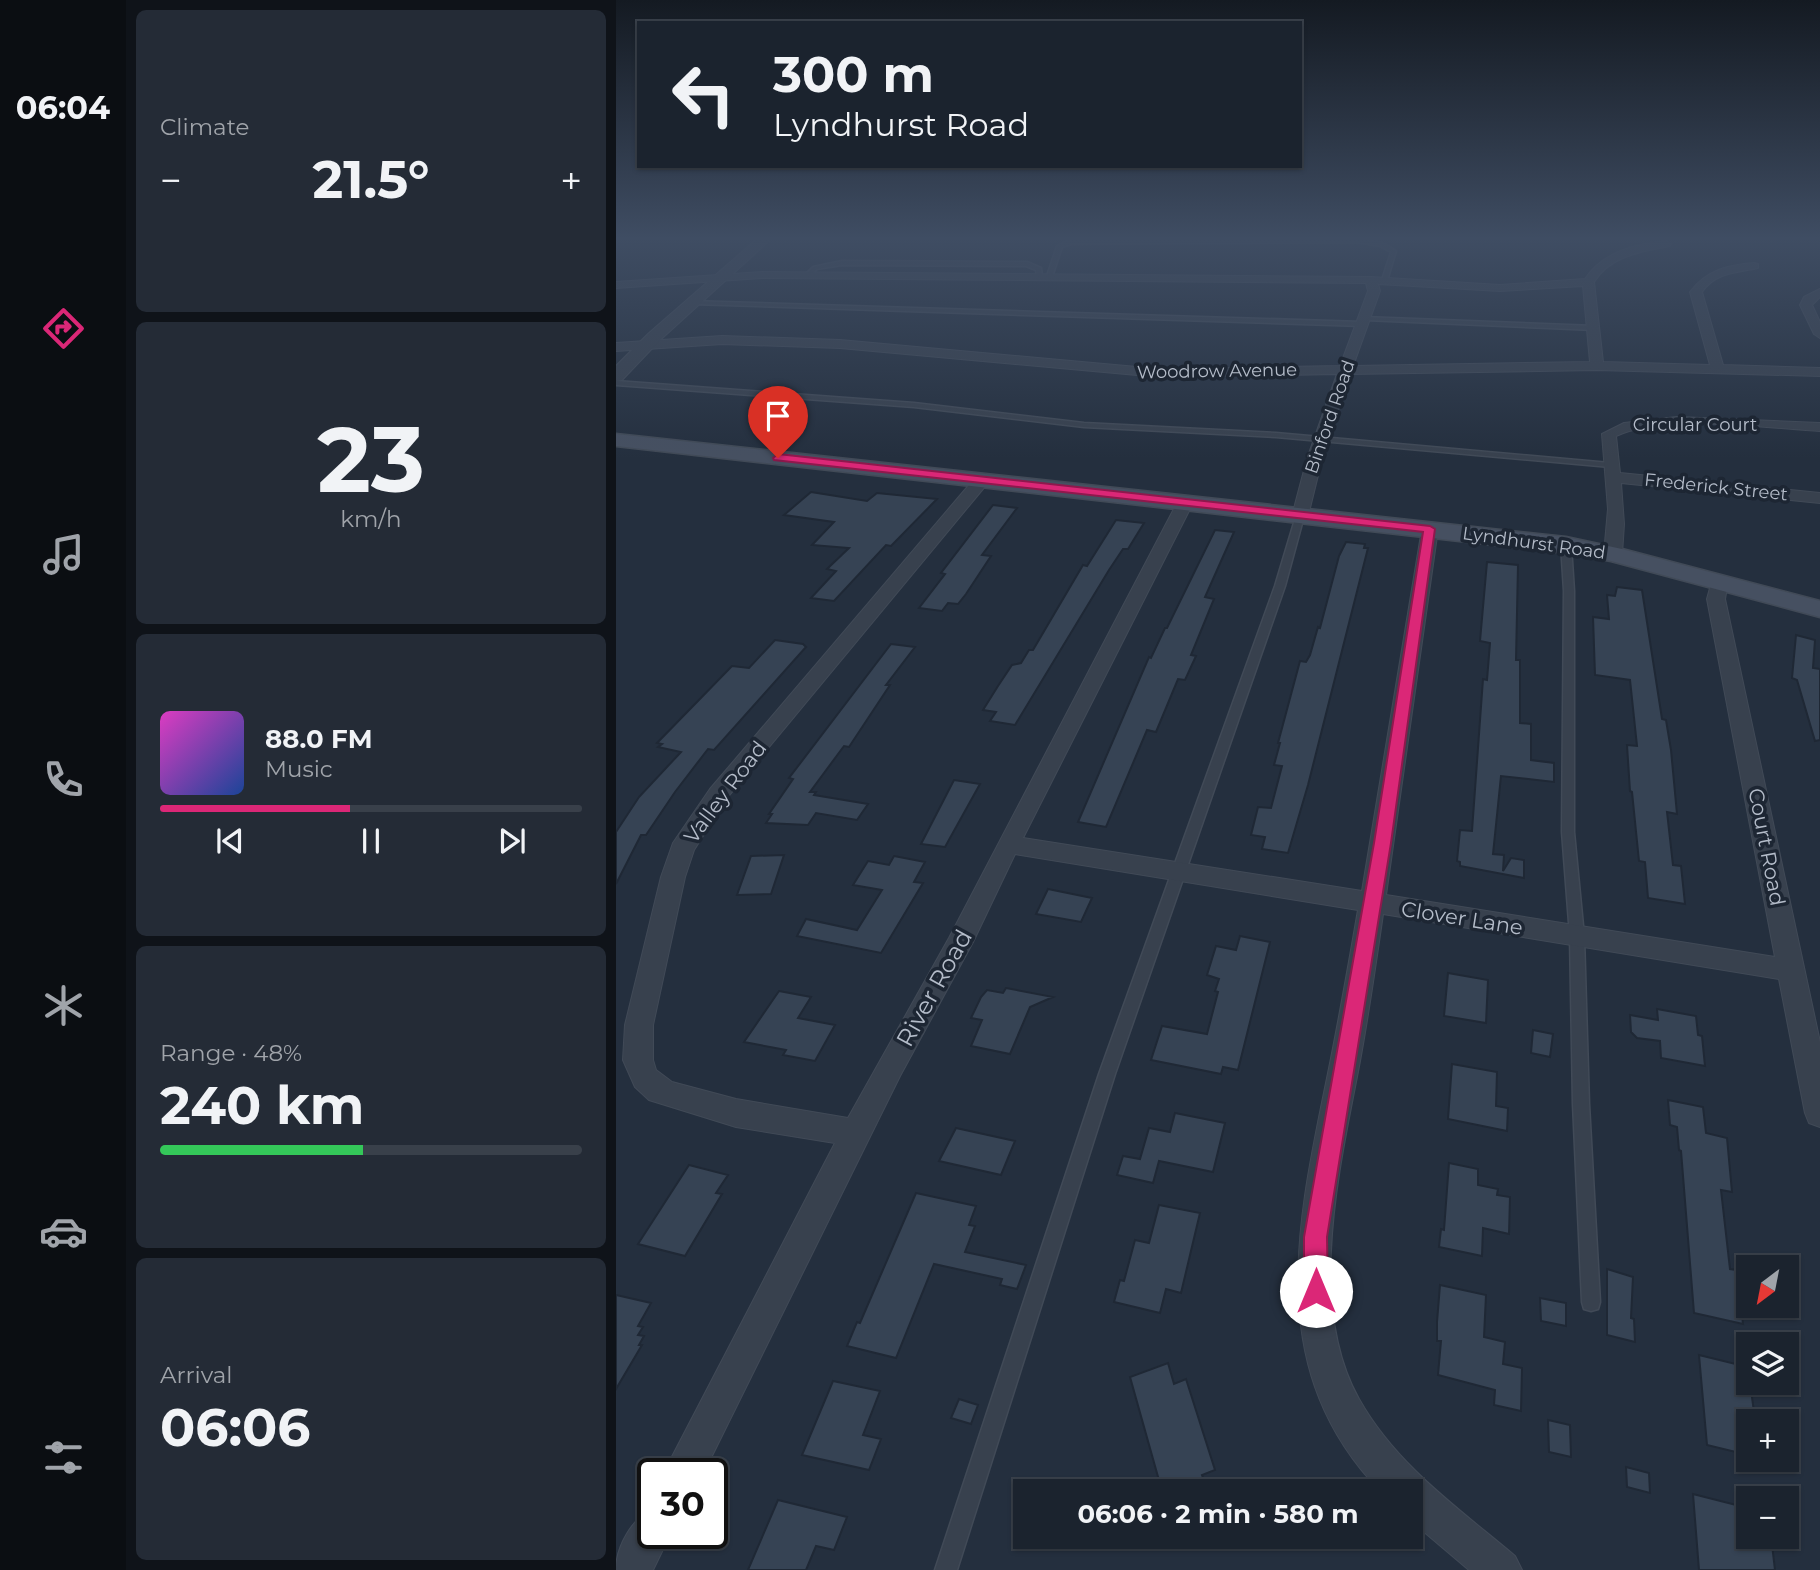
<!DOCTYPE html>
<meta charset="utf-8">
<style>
:root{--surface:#1b232e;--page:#242b36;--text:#f1f3f6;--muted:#a0a4aa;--line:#39404a;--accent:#db2777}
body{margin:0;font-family:Montserrat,sans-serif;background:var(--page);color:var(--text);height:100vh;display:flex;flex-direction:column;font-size:26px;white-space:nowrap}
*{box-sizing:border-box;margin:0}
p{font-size:23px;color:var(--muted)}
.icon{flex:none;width:38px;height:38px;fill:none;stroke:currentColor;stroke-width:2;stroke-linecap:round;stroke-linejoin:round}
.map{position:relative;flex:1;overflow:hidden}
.sheet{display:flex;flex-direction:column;gap:10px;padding:10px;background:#0f1319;width:490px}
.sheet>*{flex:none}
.hud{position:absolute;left:21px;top:21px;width:665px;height:147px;border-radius:0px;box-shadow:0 2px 5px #0004,0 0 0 2px var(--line);background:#1b232e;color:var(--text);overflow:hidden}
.needle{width:46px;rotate:212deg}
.tools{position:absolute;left:1120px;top:1255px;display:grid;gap:14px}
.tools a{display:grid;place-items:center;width:63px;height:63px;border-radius:0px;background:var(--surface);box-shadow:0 2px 5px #0004,0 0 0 2px var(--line);font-size:35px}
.speed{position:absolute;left:21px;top:1458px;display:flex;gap:14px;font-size:35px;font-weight:700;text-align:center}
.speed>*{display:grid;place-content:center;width:91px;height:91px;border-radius:50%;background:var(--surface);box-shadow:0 2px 5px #0004,0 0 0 2px var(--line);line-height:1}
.speed .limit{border:4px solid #111;border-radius:10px;background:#fff;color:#111}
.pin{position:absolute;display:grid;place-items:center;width:60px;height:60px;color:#fff;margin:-72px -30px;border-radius:50% 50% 50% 0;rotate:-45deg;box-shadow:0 0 7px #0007}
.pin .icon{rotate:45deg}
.me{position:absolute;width:77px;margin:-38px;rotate:0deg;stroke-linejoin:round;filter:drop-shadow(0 0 5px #0008)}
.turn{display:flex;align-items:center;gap:24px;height:147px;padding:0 21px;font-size:32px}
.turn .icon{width:91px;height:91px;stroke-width:2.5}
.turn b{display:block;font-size:49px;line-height:60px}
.big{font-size:52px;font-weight:700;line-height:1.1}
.sheet .tile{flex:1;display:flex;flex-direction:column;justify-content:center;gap:10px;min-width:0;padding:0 24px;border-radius:10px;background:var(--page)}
.sheet .dial{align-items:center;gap:0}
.dial b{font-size:91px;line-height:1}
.song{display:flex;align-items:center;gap:21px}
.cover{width:84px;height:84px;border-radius:10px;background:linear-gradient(135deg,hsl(310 70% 55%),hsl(220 70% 35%))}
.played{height:7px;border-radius:4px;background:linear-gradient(90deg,var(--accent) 45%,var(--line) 45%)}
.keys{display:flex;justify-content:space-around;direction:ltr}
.heat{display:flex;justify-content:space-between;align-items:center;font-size:38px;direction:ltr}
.charge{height:10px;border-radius:5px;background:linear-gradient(90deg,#34c759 48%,var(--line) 0)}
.trip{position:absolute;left:397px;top:1479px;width:410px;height:70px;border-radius:0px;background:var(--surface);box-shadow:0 2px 5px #0004,0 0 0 2px var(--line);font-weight:700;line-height:70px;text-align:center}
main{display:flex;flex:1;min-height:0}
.tabs{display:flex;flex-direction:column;width:126px;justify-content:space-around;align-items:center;background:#0b0e12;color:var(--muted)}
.tabs .icon{width:49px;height:49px}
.tabs .active{color:var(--accent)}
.tabs b{font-size:32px;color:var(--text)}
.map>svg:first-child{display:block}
.building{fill:#364354;stroke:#1f2835;stroke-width:2}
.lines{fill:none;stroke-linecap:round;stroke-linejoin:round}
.service-casing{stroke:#414a57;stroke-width:3}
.minor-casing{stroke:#414a57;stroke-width:2}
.tertiary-casing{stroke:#414a57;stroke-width:2}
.secondary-casing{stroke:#414a57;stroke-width:3}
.service{fill:#38414e;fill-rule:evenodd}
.minor{fill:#38414e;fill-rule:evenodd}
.tertiary{fill:#38414e;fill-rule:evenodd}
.secondary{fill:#465061;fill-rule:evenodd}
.route{fill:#db2777;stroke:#8e194d;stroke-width:2}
.labels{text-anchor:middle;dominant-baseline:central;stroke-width:7;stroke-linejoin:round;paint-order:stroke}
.far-street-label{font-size:18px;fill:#b4bcc9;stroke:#1d2633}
.street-label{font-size:21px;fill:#b4bcc9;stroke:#1d2633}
.near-street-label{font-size:24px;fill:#b4bcc9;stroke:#1d2633}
</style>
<main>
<nav class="tabs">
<b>06:04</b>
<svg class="icon active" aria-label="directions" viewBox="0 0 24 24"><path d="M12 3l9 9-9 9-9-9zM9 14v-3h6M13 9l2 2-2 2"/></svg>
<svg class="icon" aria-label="music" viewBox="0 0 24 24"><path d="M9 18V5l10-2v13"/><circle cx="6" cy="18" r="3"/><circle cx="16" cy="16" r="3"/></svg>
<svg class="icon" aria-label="phone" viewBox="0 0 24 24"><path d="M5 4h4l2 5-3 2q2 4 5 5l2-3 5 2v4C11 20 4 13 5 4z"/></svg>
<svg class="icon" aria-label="climate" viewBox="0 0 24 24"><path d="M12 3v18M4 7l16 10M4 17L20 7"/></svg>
<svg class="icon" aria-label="car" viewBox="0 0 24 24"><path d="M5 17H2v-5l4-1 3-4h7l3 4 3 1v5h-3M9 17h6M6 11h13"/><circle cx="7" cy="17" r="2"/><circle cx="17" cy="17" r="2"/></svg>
<svg class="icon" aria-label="filters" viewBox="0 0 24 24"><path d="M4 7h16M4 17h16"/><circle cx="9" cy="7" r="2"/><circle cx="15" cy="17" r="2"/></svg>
</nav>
<section class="sheet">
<div class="tile"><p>Climate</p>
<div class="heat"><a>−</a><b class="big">21.5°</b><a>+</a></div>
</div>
<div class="tile dial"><b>23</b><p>km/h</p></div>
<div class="tile">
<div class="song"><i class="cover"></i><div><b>88.0 FM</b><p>Music</p></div></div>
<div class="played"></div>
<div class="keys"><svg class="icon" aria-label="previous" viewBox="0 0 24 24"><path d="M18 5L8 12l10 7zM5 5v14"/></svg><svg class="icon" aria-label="pause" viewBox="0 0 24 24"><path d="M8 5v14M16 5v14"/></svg><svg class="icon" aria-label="next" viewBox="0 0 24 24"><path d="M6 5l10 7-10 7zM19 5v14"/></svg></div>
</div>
<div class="tile"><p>Range · 48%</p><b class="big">240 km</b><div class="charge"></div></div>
<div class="tile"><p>Arrival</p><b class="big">06:06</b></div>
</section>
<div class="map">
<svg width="1204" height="1570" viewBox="0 0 1204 1570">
<rect width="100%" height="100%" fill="#242f3e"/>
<path class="building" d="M195,492L251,501L261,493L321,499L275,546L270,545L218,601L195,598L220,571L211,569L233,548L196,545L218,522L168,515Z
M377,505L401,508L366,555L375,556L350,594L342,604L332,603L326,611L303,608L329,574L325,573Z
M500,520L528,523L512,549H507L493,570L399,725L374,721L380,712L367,710L382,686L396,665L405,663L413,650H417L467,565L471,566Z
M599,530L618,532L589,597L598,599L575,655L580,656L569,680L562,679L540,732L531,730L490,827L462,822L533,657L535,658L549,628H551Z
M730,542L749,544L748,548H752L692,785L672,853L646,849L649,837L635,835L642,807L655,808L666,766L658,765L664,743H662L684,661L690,662L694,655L702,627L704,628L723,556Z
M871,562L902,565L900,660H904V723L915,724V760L938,763V782L885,776L877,854L888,855L887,871L895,858L908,860V878L844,866V862L841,861L844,830L856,831L867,679L871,680L874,643L864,641Z
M1001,587L1026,590L1046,719L1050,720L1055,750L1061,814L1051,812L1057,865L1065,866L1069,904L1032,898L1029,862L1023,861L1016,792L1014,791L1011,745L1021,746L1014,680L979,675L977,617L993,619L991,595L999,596Z
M1180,635L1199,640L1197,668L1204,669V740L1199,741L1181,680L1176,678Z
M159,640L187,644L190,647L98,750L92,749L59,792L30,835H25L0,884V832L23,797L65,752L42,747L46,744L41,743L116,666L133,668Z
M275,644L299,647L270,685H274L233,747L228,746L194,792H200L198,795L252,804L241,820L200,813L192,825L150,823L156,814H153L177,779L173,778Z
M338,780L364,784L329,847L305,844Z
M168,855L155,894L121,895L135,856Z
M278,856L309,862L298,882L307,883L265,953L181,936L190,919L241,930L266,890L237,885L252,861L273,865Z
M432,889L476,898L465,922L420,914Z
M624,936L654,942L622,1070L607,1067L605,1074L535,1060L546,1026L591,1034L602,992L599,991L603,979L591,975L600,946L620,950Z
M832,973L872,980L870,1023L828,1016Z
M390,988L437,997L414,1007L394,1054L355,1046L366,1020L355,1018L365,997L371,990L387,993Z
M163,991L195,997L182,1018L219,1025L199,1061L167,1055L170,1050L128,1042Z
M1041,1009L1080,1016L1082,1035L1086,1036L1089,1066L1045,1058L1044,1041L1021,1038L1015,1032L1014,1015L1042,1020Z
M917,1030L937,1034L934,1057L915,1053Z
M836,1064L881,1072L880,1106L892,1108L891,1131L832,1119Z
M1052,1100L1087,1107L1090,1133L1111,1138L1116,1192L1105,1190L1114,1269L1121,1270L1127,1324L1078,1313L1065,1151L1063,1150L1061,1127L1054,1125Z
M559,1113L609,1123L597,1172L543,1161L537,1183L501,1175L507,1156L524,1159L533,1128L554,1132Z
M340,1128L399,1141L385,1175L323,1161Z
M833,1163L862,1169V1185L882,1189L881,1195L894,1197L893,1234L867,1228L866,1256L823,1247L825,1229L828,1230Z
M73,1165L112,1175L100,1193L106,1194L69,1256L22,1244Z
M300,1193L360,1206L353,1225L359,1226L349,1252L410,1265L401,1289L384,1285L386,1279L318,1264L280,1358L231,1346L241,1322L244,1323Z
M543,1205L584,1213L565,1293L550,1289L544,1313L498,1302L504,1280L508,1281L519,1240L533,1243Z
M991,1269L1017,1277L1015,1318L1018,1319L1019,1342L991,1335Z
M824,1285L870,1295L868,1337L889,1342L887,1364L906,1368L905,1411L878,1405L879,1390L822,1375L825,1341H821V1322Z
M0,1295L35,1303L22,1326L27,1327L22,1335L28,1336L23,1345H26L0,1389Z
M924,1298L950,1303V1326L925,1321Z
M1083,1355L1132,1367L1138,1412V1421H1132V1455L1091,1445Z
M552,1363L558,1384L570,1379L599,1470L586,1475L592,1491H546L514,1377Z
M217,1381L264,1391L247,1435L265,1439L253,1470L186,1455Z
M343,1399L362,1405L355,1424L335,1418Z
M932,1420L954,1425L955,1457L933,1452Z
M1010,1467L1033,1473L1034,1493L1011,1487Z
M1077,1494L1132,1508V1536H1155L1159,1570H1083Z
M162,1500L231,1517L218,1550L200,1546L190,1570H132Z"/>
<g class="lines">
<defs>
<path id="service" d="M741,239L767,243L780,251L771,281L766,280L775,252L764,246L741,242L455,244L446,247L436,277L431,276L441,246L454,240Z
M226,261L411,262L425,268L426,276L421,277L420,270L410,266L226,265L201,269L193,277L188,276L197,267Z
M74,301L746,322L749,324L746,326L76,304Z
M747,317L979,326L982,328L979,330L749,320L746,318Z
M0,381L298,403L468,423L660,433L994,463L998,465L994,467L660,437L468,427L298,407L0,385Z
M684,513L688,516L669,586L499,1074L341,1570H319L483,1074L659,586L680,516Z
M950,542L955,545L958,591V832L968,936L973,1104L984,1302L982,1309L975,1311L968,1309L966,1302L957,1104L954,936L946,832L948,591L945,545Z"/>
<path id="minor" d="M1050,241L1055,244L1054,246C1025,252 995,255 978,282L987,362L1094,365L1074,292C1091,270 1112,265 1138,263L1142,264V268C1120,273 1100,272 1086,292L1107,365L1204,368V376L981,370L734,374L706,459L692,516L684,521L676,516L691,459L721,374L543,377L224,348L106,344L0,351V343L106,336L224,340L543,369L724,366L752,291L750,283L146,278L0,288V282L146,272L755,277L884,285L969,279C987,252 1019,244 1050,241ZM762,284L884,291L967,286L974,362L737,366L764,291Z
M1204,289V297L1196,305L1204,322V338L1198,334L1184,305L1188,297Z
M1061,417L1204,423V431C1150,428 1049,413 1000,436L1004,473L1204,493V503L1005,483L1008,524L1006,554L1003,558H991L988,554L992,509L986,434L1008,423Z
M365,476L371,478L373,481L371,484L110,799L78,850L69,877L37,1025V1060L40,1070L56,1082L120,1099L232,1118L333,938L561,503L569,498L577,503L407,838L746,891L806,529L814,524L822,529L770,895L1159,957L1091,599L1097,577L1103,576L1112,581L1109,599L1204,1042V1127L1193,1123L1189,1113L1163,979L767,914C760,963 753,1012 744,1061C725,1163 689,1303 743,1399C780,1465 842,1508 899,1556L906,1570H853L794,1520V1491H764C649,1371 680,1229 710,1083C722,1025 732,968 742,910L399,854L357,942L284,1076L87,1474H47L219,1143L120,1127L33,1100L19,1087L7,1060L9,1025L45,877L57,843L94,789L359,478Z
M37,1509V1533H55L37,1570H0C0,1547 16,1518 37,1509Z"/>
<path id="tertiary" d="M141,239H155L44,340L6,380L0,381V366L32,334Z"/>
<path id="secondary" d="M0,434L950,537L1006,549L1204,601V617L995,561L950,553L0,446Z"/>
</defs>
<use href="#service" class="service-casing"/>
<use href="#minor" class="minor-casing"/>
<use href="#tertiary" class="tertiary-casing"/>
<use href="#secondary" class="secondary-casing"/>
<use href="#service" class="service"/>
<use href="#minor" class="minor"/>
<use href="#tertiary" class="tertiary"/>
<use href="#secondary" class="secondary"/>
</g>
<linearGradient id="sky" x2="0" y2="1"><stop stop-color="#141a22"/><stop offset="0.52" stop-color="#3f4d63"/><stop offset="1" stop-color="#3f4d63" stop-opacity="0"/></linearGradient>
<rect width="1204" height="458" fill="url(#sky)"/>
<path class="route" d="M162,454L814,526L819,529L775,843L711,1237L712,1291L709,1300L700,1303L692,1300L688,1291V1237L758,843L807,532L158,460L157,458Z"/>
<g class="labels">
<g class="far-street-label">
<text transform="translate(601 371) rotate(-1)">Woodrow Avenue</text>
<text transform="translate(714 417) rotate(-71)">Binford Road</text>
<text x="1079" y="425">Circular Court</text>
<text transform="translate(1100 487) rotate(6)">Frederick Street</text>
<text transform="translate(918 543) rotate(8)">Lyndhurst Road</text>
</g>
<g class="street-label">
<text transform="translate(109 792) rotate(-53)">Valley Road</text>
<text transform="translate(1151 847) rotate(79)">Court Road</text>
<text transform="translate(846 918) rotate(9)">Clover Lane</text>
</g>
<g class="near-street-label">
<text transform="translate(318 988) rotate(-61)">River Road</text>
</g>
</g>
</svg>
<div class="tools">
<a><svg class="needle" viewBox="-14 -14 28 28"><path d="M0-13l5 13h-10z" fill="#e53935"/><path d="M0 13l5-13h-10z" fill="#a0a4aa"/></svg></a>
<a><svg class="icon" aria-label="layers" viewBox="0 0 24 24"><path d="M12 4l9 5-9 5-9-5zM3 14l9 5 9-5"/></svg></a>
<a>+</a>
<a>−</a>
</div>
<div class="speed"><div class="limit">30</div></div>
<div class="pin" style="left:162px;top:458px;background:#d93025"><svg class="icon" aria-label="arrive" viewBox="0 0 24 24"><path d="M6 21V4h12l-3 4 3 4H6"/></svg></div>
<svg class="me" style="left:700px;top:1291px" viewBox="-20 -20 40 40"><circle r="19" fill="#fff"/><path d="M0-13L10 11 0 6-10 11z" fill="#db2777"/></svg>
<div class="trip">06:06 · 2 min · 580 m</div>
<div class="hud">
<div class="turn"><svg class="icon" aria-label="left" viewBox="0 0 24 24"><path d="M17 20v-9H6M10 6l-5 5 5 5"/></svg><div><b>300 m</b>Lyndhurst Road</div></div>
</div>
</div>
</main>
